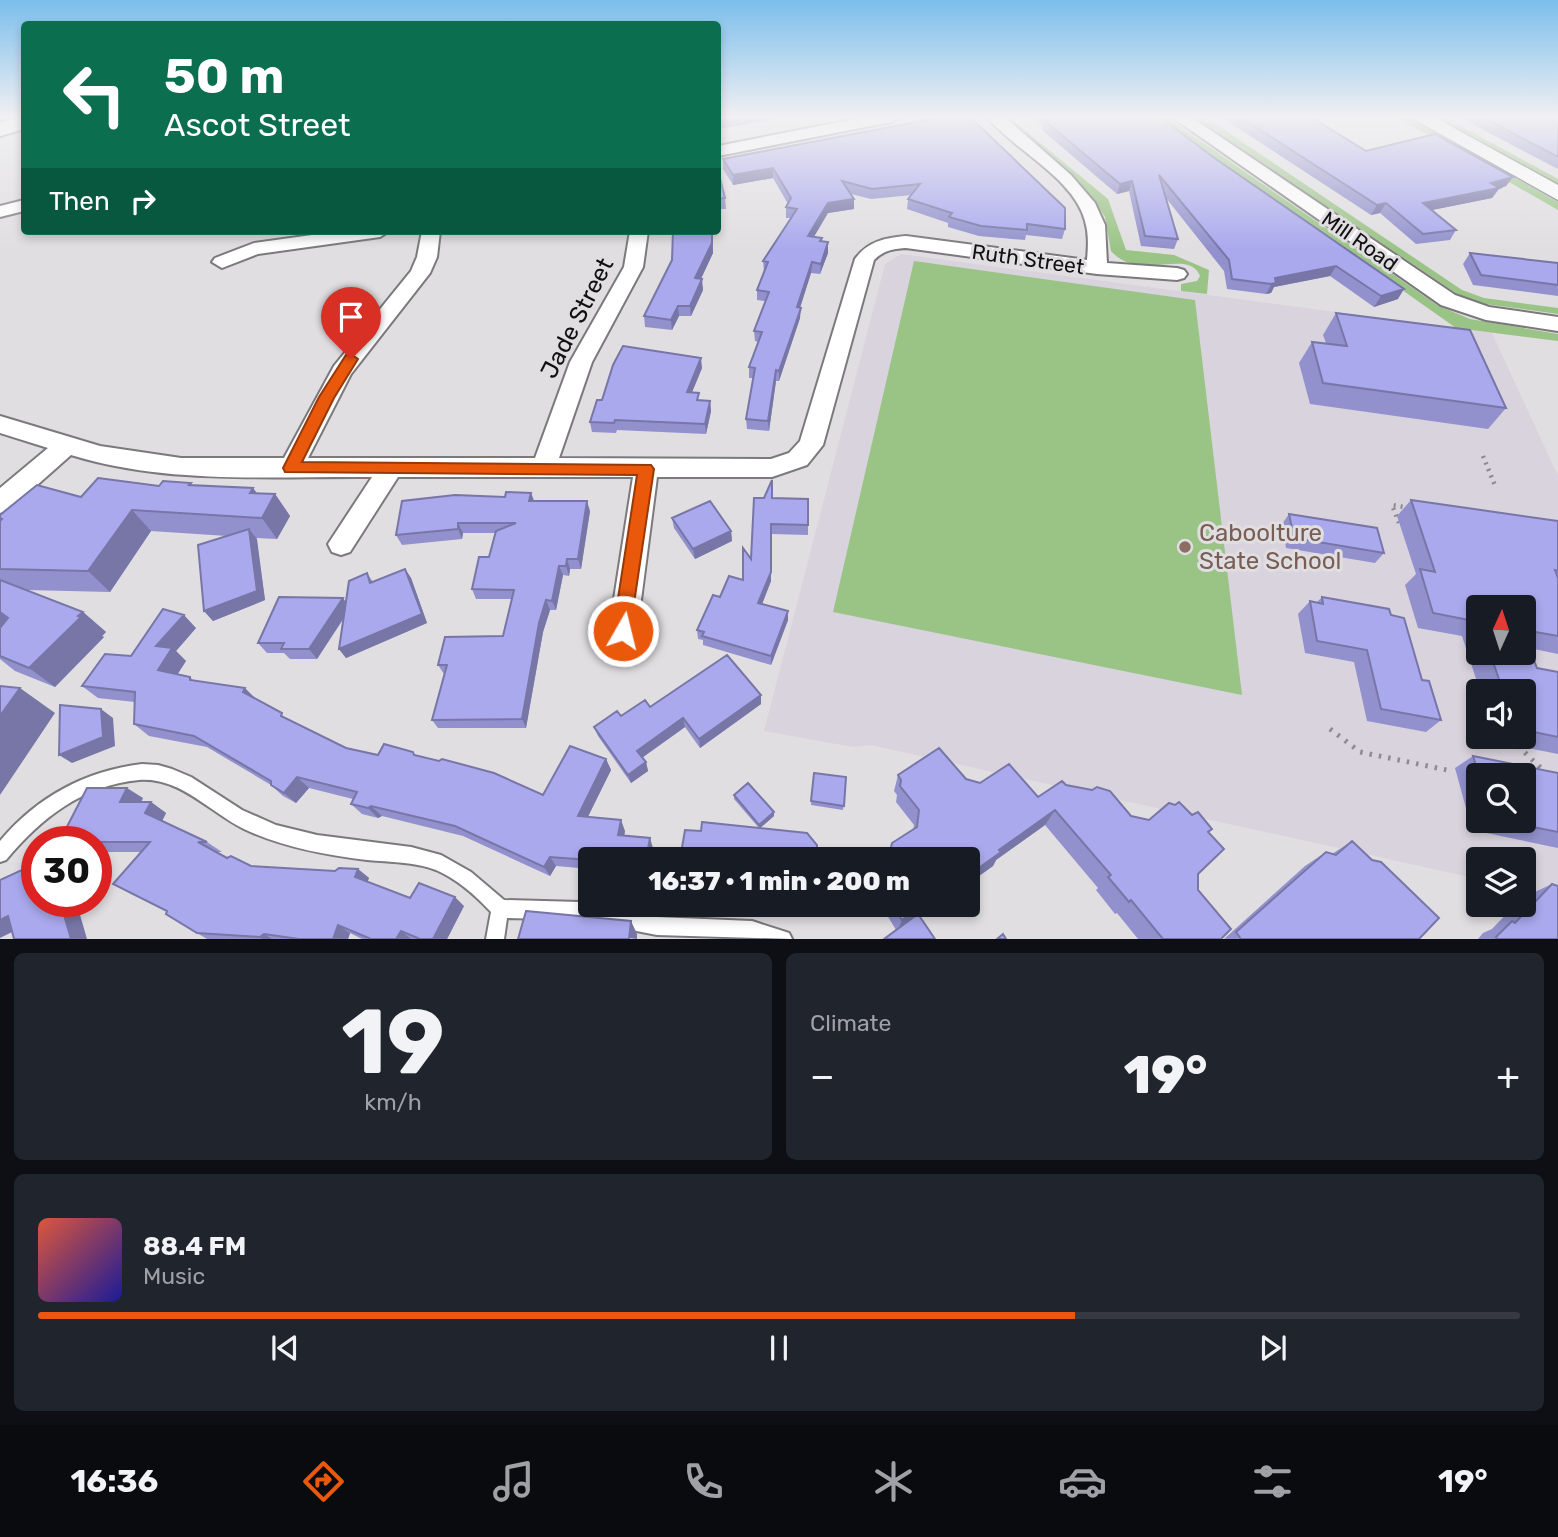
<!DOCTYPE html>
<meta charset="utf-8">
<style>
:root{--surface:#171b24;--page:#20242c;--text:#f1f3f6;--muted:#9ea1a6;--line:#363941;--accent:#ea580c}
body{margin:0;font-family:Rubik,sans-serif;background:var(--page);color:var(--text);height:100vh;display:flex;flex-direction:column;font-size:26px;white-space:nowrap}
*{box-sizing:border-box;margin:0}
p{font-size:23px;color:var(--muted)}
.icon{flex:none;width:38px;height:38px;fill:none;stroke:currentColor;stroke-width:2;stroke-linecap:round;stroke-linejoin:round}
.map{position:relative;height:939px;overflow:hidden}
.drawer{display:flex;flex-direction:column;gap:14px;padding:14px;background:#0d0f14;flex:1}
.drawer>*{flex:none}
.banner{position:absolute;left:21px;top:21px;width:700px;height:214px;border-radius:7px;box-shadow:0 4px 10px #0003;background:#0b6e4f;color:#fff;overflow:hidden}
.needle{width:46px;rotate:3deg}
.fabs{position:absolute;left:1466px;top:595px;display:grid;gap:14px}
.fabs a{display:grid;place-items:center;width:70px;height:70px;border-radius:7px;background:var(--surface);box-shadow:0 4px 10px #0003;font-size:35px}
.speed{position:absolute;left:21px;top:826px;display:flex;gap:14px;font-size:35px;font-weight:700;text-align:center}
.speed>*{display:grid;place-content:center;width:91px;height:91px;border-radius:50%;background:var(--surface);box-shadow:0 4px 10px #0003;line-height:1}
.speed .limit{border:10px solid #d22;background:#fff;color:#111}
.pin{position:absolute;display:grid;place-items:center;width:60px;height:60px;color:#fff;margin:-72px -30px;border-radius:50% 50% 50% 0;rotate:-45deg;box-shadow:0 0 7px #0007}
.pin .icon{rotate:45deg}
.me{position:absolute;width:77px;margin:-38px;rotate:8deg;stroke-linejoin:round;filter:drop-shadow(0 0 5px #0008)}
.turn{display:flex;align-items:center;gap:24px;height:147px;padding:0 28px;font-size:32px}
.turn .icon{width:91px;height:91px;stroke-width:2.5}
.turn b{display:block;font-size:49px;line-height:60px}
.then{display:flex;align-items:center;height:66px;padding:0 28px;background:#0003;gap:14px;font-size:26px}
.big{font-size:52px;font-weight:800;line-height:1.1}
.drawer .widget{flex:1;display:flex;flex-direction:column;justify-content:center;gap:10px;min-width:0;padding:0 24px;border-radius:10px;background:var(--page)}
.drawer .dial{align-items:center;gap:0}
.dial b{font-size:91px;line-height:1}
.song{display:flex;align-items:center;gap:21px}
.cover{width:84px;height:84px;border-radius:10px;background:linear-gradient(135deg,hsl(10 70% 55%),hsl(240 70% 35%))}
.played{height:7px;border-radius:4px;background:linear-gradient(90deg,var(--accent) 70%,var(--line) 70%)}
.keys{display:flex;justify-content:space-around;direction:ltr}
.heat{display:flex;justify-content:space-between;align-items:center;font-size:38px;direction:ltr}
.drawer .tiles{flex:1;display:grid;gap:14px;grid-template-columns:1fr 1fr}
.widget:last-child{grid-column:span 2}
.trip{position:absolute;left:578px;top:847px;width:402px;height:70px;border-radius:7px;background:var(--surface);box-shadow:0 4px 10px #0003;font-weight:800;line-height:70px;text-align:center}
.menu{display:flex;height:112px;justify-content:space-around;align-items:center;background:#090b0e;color:var(--muted)}
.menu .icon{width:49px;height:49px}
.menu .selected{color:var(--accent)}
.menu b{font-size:32px;color:var(--text)}
.map>svg:first-child{display:block}
.built{fill:#d9d3dd;fill-rule:evenodd}
.green{fill:#9ac485}
.lines{fill:none;stroke-linecap:round;stroke-linejoin:round}
.service-casing{stroke:#7b797c;stroke-width:4}
.minor-casing{stroke:#7b797c;stroke-width:4}
.tertiary-casing{stroke:#7b797c;stroke-width:3}
.secondary-casing{stroke:#7b797c;stroke-width:4}
.path-far1{stroke:#8d8c8e;stroke-width:4.5;stroke-dasharray:2 5;stroke-linecap:butt}
.path{stroke:#8d8c8e;stroke-width:5;stroke-dasharray:2.5 7;stroke-linecap:butt}
.service{fill:#fff;fill-rule:evenodd}
.minor{fill:#fff;fill-rule:evenodd}
.tertiary{fill:#fff;fill-rule:evenodd}
.secondary{fill:#fff;fill-rule:evenodd}
.wall{fill:#9291cd;fill-rule:evenodd}
.shaded-wall{fill:#7776a7}
.building{fill:#aaa9ee;stroke:#7776a7;stroke-width:2}
.route{fill:#ea580c;stroke:#983908;stroke-width:2}
.education-dot{fill:#8d6e63;stroke:#e0dee1;stroke-width:2.5}
.labels{text-anchor:middle;dominant-baseline:central;stroke-width:6;stroke-linejoin:round;paint-order:stroke}
.far-street-label{font-size:21px;fill:#111112;stroke:#e0dee1}
.street-label{font-size:24px;fill:#111112;stroke:#e0dee1}
.education-label{font-size:24px;fill:#785e54;stroke:#e0dee1;text-anchor:start}
</style>
<div class="map">
<svg width="1558" height="939" viewBox="0 0 1558 939">
<rect width="100%" height="100%" fill="#e0dee1"/>
<path class="built" d="M901,254L1492,333L1558,476V896L1524,889V859H1479V879L871,745L853,747L764,731L885,264ZM1479,607H1524V653H1479ZM1479,691H1524V737H1479ZM1479,775H1524V821H1479Z"/>
<path class="green" d="M1004,117H1009L1108,199L1126,250L1174,255L1209,270L1207,294L1181,291V284L1197,281L1200,276C1189,247 1140,283 1111,251L1105,217L1094,200Z
M1157,117H1166L1437,305L1470,319L1558,334V341L1456,328Z
M1194,117H1205L1462,290L1484,298L1558,308V314L1485,304L1459,295Z
M1396,117C1409,117 1426,123 1435,133L1558,202V210Z
M1433,117H1444L1558,179V184Z
M914,261L1195,300L1242,695L833,612Z"/>
<g class="lines">
<defs>
<path id="service" d="M142,764L158,765L172,769L191,777L242,810L276,825L317,835L411,847L441,855L471,872L504,900L580,902L657,917L752,921L789,933L792,939L657,935L580,920L507,918L504,939H486L491,912C475,895 457,879 436,870C414,862 390,862 367,860C325,855 282,847 244,829C209,812 181,777 139,780C83,785 41,818 6,860L0,862V841C37,797 85,771 142,764Z"/>
<path id="minor" d="M865,117H899L891,122L718,156V146Z
M987,117H1005L1071,175L1095,203L1105,225L1107,263L1177,268L1184,270L1187,274L1184,278L1177,280L1097,274L906,248C893,249 884,250 874,260L823,445L807,465L772,477H657L637,631L633,640L623,643L613,640L609,631L633,477H398L350,552L341,555L332,552L328,544L372,477C272,476 168,485 71,455L9,510L0,513V488L48,448L0,433V416L100,446L181,458H284L334,366L411,271L417,257L422,231H440L437,257L430,273L351,374L308,458H535L570,362L624,267L630,231H648L643,267L592,362L559,458L771,459L789,453L800,441L855,259C868,241 885,238 906,236L1087,260C1088,247 1089,234 1085,221C1074,178 1014,150 987,117Z
M1172,117H1191L1455,295L1489,307L1558,317V331L1486,320L1441,305Z
M24,200V211L0,217V206Z
M341,231H389L380,237L258,254L222,268L212,262L215,258L254,243Z"/>
<path id="tertiary" d="M1410,117H1434L1558,185V200Z"/>
<path id="secondary" d="M24,117V129L0,136V122Z"/>
</defs>
<use href="#service" class="service-casing"/>
<use href="#minor" class="minor-casing"/>
<use href="#tertiary" class="tertiary-casing"/>
<use href="#secondary" class="secondary-casing"/>
<path class="path-far1" d="M1483,456L1496,488
M1399,523L1392,505L1410,508"/>
<path class="path" d="M1330,729L1360,752L1447,770
M1518,746L1545,772"/>
<use href="#service" class="service"/>
<use href="#minor" class="minor"/>
<use href="#tertiary" class="tertiary"/>
<use href="#secondary" class="secondary"/>
</g>
<path class="wall" d="M942,117L1065,229L1062,239L1026,235L1025,240L979,236L948,227V223L907,209L908,199L912,195L871,199L851,194L854,209L828,213L813,237L822,238V242L828,253L820,274L811,273L800,308V318L779,381H776L769,431L747,429L746,419L753,378H749V367L759,342L755,341L754,331L765,301L757,300V290L764,272L763,261L791,218H786V207L788,204L773,178L733,185L723,169V159Z
M1033,117H1160L1398,299L1374,307L1330,276L1274,287L1271,293L1266,294L1227,289L1224,271L1166,198L1178,239L1174,249L1141,246L1129,191L1117,194L1042,130L1043,126Z
M1221,117H1311L1366,151L1513,177L1506,186L1499,188L1492,198L1432,210L1456,230L1450,240L1416,244L1380,213L1371,215Z
M1459,117H1558V169Z
M718,170L725,198L726,209H718Z
M673,231H713V253L701,279L703,290L691,316H679L672,330L645,327L644,316L672,260Z
M1470,253L1558,263V296L1473,285L1463,264Z
M1336,313L1506,408L1488,429L1310,404L1299,363L1312,342L1326,343L1323,335Z
M702,368L692,392L699,400L710,401L711,411L706,434L617,430L616,433L592,432L590,422Z
M191,483L193,486L253,488L257,494H275L290,516L277,539L256,538L265,600L213,621L204,611L227,536L151,531L110,592L27,590L83,612L106,632L102,636L104,637L55,687L15,671L0,659V515L81,497Z
M772,498L808,499V535L771,534V581L762,604L788,611V620L771,665L703,645V640L698,639L697,630L720,597L743,580L751,559Z
M1411,500L1558,521V654L1529,648L1537,668L1558,672V754L1497,742L1495,737H1524V691H1480L1462,636L1418,628L1405,585L1416,574L1397,516ZM1479,607H1524V653H1479Z
M534,501L590,511L581,569H570L569,576L563,575L556,610H550L543,632L526,728H438L432,720L444,674L438,665L503,636L512,599H476L472,589L489,557L496,533H463L462,539L402,545L396,535Z
M1289,514L1384,553L1375,563L1286,548L1282,524Z
M672,518L731,531L732,541L695,559L674,528Z
M405,569L411,578L427,623L346,658L339,649L344,618L317,659H290L284,653H267L258,643L346,601L367,573L373,582Z
M1322,597L1391,615L1441,720L1426,732L1367,721L1354,662L1305,653L1298,614L1310,601L1317,602Z
M196,628L176,651L186,661L177,674L190,677L193,680L256,699L287,719L346,748L378,755L413,752L416,756L543,795L606,759L611,770L587,817L625,831L624,836L653,848L651,859H590V869L556,866L550,876L463,836L382,816L378,818L362,814L351,804L353,799L309,788L296,803L283,796L271,785L207,747L149,736L134,724L135,702L98,698L82,686L131,656Z
M761,695V704L700,748L685,727L642,758L646,762L648,771L631,783L598,736L594,727L621,716L650,707Z
M1473,756L1558,773V848L1472,830L1455,768ZM1479,775L1524,821H1479Z
M814,773L846,777L843,810L811,805Z
M898,775L966,779L1038,797L1066,785L1131,816L1208,832L1198,874V890L1221,939H1138L1117,913L1115,914L1096,890L1098,888L1045,825L996,860L993,866L972,881L971,878L968,880V859H888L892,843L913,830L914,825L896,802L897,795L894,791Z
M734,795L774,812V816L760,828L817,849L701,831L759,828L734,799Z
M143,798L141,802H151L166,813L162,821L207,842L222,852H216L227,858L251,866L335,871L358,869L369,878L367,882L410,898L464,906L447,939H362L350,933L348,939H207L197,933L167,911L141,852H96V842Z
M1352,841L1419,939H1224L1305,866L1326,852L1332,854Z
M1552,884L1558,939H1478L1483,933L1492,929L1515,905H1524V897Z
M679,905H699L698,911L681,909Z
M723,905H812V914Z
M881,905H934L896,930Z"/>
<path class="shaded-wall" d="M734,117H786L718,129V120Z
M773,168V178L733,185V175Z
M1513,177L1506,186L1499,189L1492,198L1417,213L1423,203Z
M1132,181L1129,191L1117,194L1120,184Z
M854,199V209L828,213L808,247V236L828,203Z
M1386,203L1380,213L1371,215L1377,205Z
M712,231L713,253L696,289L695,278Z
M828,242V253L820,274L821,264Z
M812,262L811,273L797,317V307Z
M1336,266L1330,276L1274,287L1271,293L1266,294L1275,278Z
M702,279L703,290L691,316L690,306Z
M1404,289L1398,299L1374,307L1381,296Z
M678,306L679,316L672,330L671,320Z
M801,308L800,318L779,381V371Z
M701,358L702,368L688,402L687,392Z
M776,370V381L769,431L768,421Z
M710,401L711,411L706,434L705,424Z
M253,488L268,508L275,494L290,516L277,539L262,518L250,493Z
M531,493L535,503L529,501Z
M587,501L590,511L581,569L578,559Z
M132,510L151,531L110,592L88,571Z
M458,523L463,533L462,539L458,529Z
M249,529L257,539L265,600L213,621L204,611Z
M731,531L732,541L695,559L693,549Z
M771,534V581L759,612L758,603Z
M567,559L570,569L569,576L566,566Z
M559,566L563,575L556,610L552,601Z
M405,569L411,578L427,623L346,658L339,649Z
M343,598L350,608L317,659L309,649Z
M546,600L550,610L543,632L526,728L522,719L539,623Z
M788,611V620L771,665V656Z
M83,612L106,632L102,636L104,637L55,687L29,668Z
M0,613L9,620L0,632Z
M184,615L196,628L176,651L186,661L172,683L158,670L156,646Z
M20,688L55,713L0,795V716Z
M245,688L257,700L243,692Z
M761,695V704L700,748L699,739Z
M101,709L113,718L115,746L72,763L59,755Z
M683,718L685,727L640,759L637,751Z
M606,759L611,770L583,827L578,816Z
M646,762L648,771L631,783L628,775Z
M297,777L309,788L296,803L284,793Z
M127,788L143,798L136,812L120,802Z
M151,802L166,813L161,823L145,813Z
M371,806L382,816L378,818L368,808Z
M1055,810L1045,825L996,860L993,866L972,881L980,867L999,850Z
M774,812V816L759,829V825Z
M621,820L625,831L622,845L618,835Z
M650,838L653,848L651,859H646Z
M550,857L556,866L550,876L544,867Z
M978,865L971,878L968,880V872Z
M358,869L369,878L366,886L355,877Z
M455,897L464,906L447,939H433Z
M60,901H76L87,939H71Z
M922,905H934L897,932L902,920Z
M8,916L28,924L0,938V920Z
M631,921L637,934V939L628,938Z
M338,925L350,933L348,939H333Z
M401,931L411,939H396Z
M264,934L272,939H262L260,937Z"/>
<path class="building" d="M718,117H734L718,120Z
M942,117H970L1065,208V229L1027,224V230L981,226L949,217L952,213L908,199L920,184L872,189L842,181L854,199L828,203L808,236L822,238L820,241L828,242L821,264L812,262L797,307L801,308L779,371L776,370L768,421L746,419L755,368L749,367L762,332L754,331L769,292L757,290L768,262L763,261L797,209L786,207L791,198L773,168L733,175L723,159Z
M1047,117H1160L1213,157L1404,289L1381,296L1336,266L1275,278L1276,283L1271,284L1232,279L1229,260L1159,175L1178,239L1145,236L1132,181L1120,184L1045,121L1050,120Z
M1240,117H1311L1366,151L1435,134L1513,177L1491,183L1499,188L1423,203L1456,230L1423,234L1386,203L1377,205Z
M1482,117H1558V157Z
M718,170L725,198L718,199Z
M673,231H712V243L695,278L702,279L690,306H678L671,320L644,316L672,260Z
M1470,253L1558,263V285L1481,275Z
M1336,313L1470,330L1506,408L1323,383L1312,342L1347,346Z
M623,346L701,358L687,392L699,393L697,400L710,401L705,424L615,420L614,423L590,422L597,400H602L613,365Z
M98,478L159,486L163,481L191,483L189,485L253,488L250,493L275,494L262,518L132,510L88,571L0,569V521L2,519L0,518V515L37,485L81,497Z
M772,480V498L808,499V525L771,524V572L758,603L788,611L771,656L702,636L704,632L697,630L713,595L720,597L729,576L743,580V548L751,559L754,498H764Z
M506,492L531,493L529,501H587L578,559H567L566,566H559L552,601L546,600L539,623L522,719L432,720L447,665H438L445,637L503,636L514,590L472,589L479,557H489L496,531L516,523H458V529L396,535L402,501L455,495L505,497Z
M1411,500L1558,521V571L1555,570L1558,578V636L1524,630V607H1479V622L1433,613L1420,569L1435,572Z
M710,501L731,531L693,549L672,518Z
M1289,514L1377,528L1384,553L1294,538Z
M249,529L257,591L204,611L198,545Z
M405,569L422,614L339,649L349,581L367,573L370,583Z
M0,580L83,612L78,616L81,617L29,668L0,656V628L8,618L0,612Z
M279,597L343,598L309,649H281L284,643H258Z
M1322,597L1389,609L1391,615L1404,618L1422,680L1429,681L1441,720L1381,709L1367,650L1317,641L1310,601L1323,604Z
M163,609L184,615L156,646L172,648L158,670L190,677V680L245,688L243,692L282,713L281,716L346,748L378,755L384,744L413,752L414,755L439,761L442,759L494,773L543,795L570,746L606,759L578,816L621,820L618,835L650,838L646,859H590V860L550,857L544,867L455,826L371,806L368,808L351,804L357,792L297,777L284,793L271,785V781L194,736L134,724L135,692L82,686L105,654L131,656Z
M1524,635L1537,668L1558,672V737L1524,730V691H1503L1490,653H1524Z
M727,655L761,695L699,739L683,718L637,751L646,762L628,775L594,727L617,711L621,716L645,700L650,707Z
M0,686L20,688L0,716Z
M60,705L101,709L103,737L59,755Z
M939,748L966,779L980,783L1009,764L1038,797L1062,781L1066,785L1092,790L1097,787L1110,791L1131,816L1149,820L1169,803L1175,805L1179,802L1192,815L1198,812L1212,829L1208,832L1224,849L1198,874V890L1231,929L1221,939H1163L1131,900L1129,902L1108,877L1111,875L1055,810L999,850L1001,852L980,867L978,865L968,872V859H891L889,856L892,843L917,827L919,810L900,786L901,780L898,775Z
M1473,756L1558,773V832L1502,821H1524V775H1479Z
M814,773L846,777L844,806L811,801Z
M748,783L774,812L759,825L734,795Z
M87,788H127L120,802H151L145,813L207,842H198L227,858L231,856L251,866L335,871L339,868L358,869L355,877L410,898L419,883L455,897L433,939H420L401,931L396,939H371L338,925L333,939H299L264,934L260,937L197,933L166,914L167,911L113,884L150,842H59Z
M702,822L807,833L817,845V849L832,850V859H680L685,830L701,831Z
M1352,841L1372,860L1381,862L1439,918L1419,939H1241L1236,932L1326,852L1336,855Z
M37,863V901H60L71,939H14L8,916L0,920V880Z
M1552,884L1558,886V939H1497L1496,937L1512,921L1515,923Z
M892,905H922L902,920Z
M526,911L631,921L629,939H518Z
M918,914L935,939H884Z
M1003,934L1006,939H997Z"/>
<linearGradient id="sky" x2="0" y2="1"><stop stop-color="#7bbeec"/><stop offset="0.47" stop-color="#f1f0f2"/><stop offset="1" stop-color="#f1f0f2" stop-opacity="0"/></linearGradient>
<rect width="1558" height="249" fill="url(#sky)"/>
<path class="route" d="M351,354L358,359L334,398L302,462L651,465L654,469L629,637L623,639L616,637L613,631L637,475L285,472L283,468L319,397L346,355Z"/>
<circle class="education-dot" cx="1185" cy="547" r="7"/>
<g class="labels">
<g class="far-street-label">
<text transform="translate(1360 241) rotate(35)">Mill Road</text>
<text transform="translate(1028 259) rotate(8)">Ruth Street</text>
</g>
<g class="street-label">
<text transform="translate(577 318) rotate(-63)">Jade Street</text>
</g>
<g class="education-label">
<text x="1199" y="533">Caboolture<tspan x="1199" dy="28">State School</tspan></text>
</g>
</g>
</svg>
<div class="fabs">
<a><svg class="needle" viewBox="-14 -14 28 28"><path d="M0-13l5 13h-10z" fill="#e53935"/><path d="M0 13l5-13h-10z" fill="#9ea1a6"/></svg></a>
<a><svg class="icon" aria-label="sound" viewBox="0 0 24 24"><path d="M4 9h4l5-4v14l-5-4H4zM17 9q2 3 0 6"/></svg></a>
<a><svg class="icon" aria-label="search" viewBox="0 0 24 24"><circle cx="10" cy="10" r="6"/><path d="M15 15l6 6"/></svg></a>
<a><svg class="icon" aria-label="layers" viewBox="0 0 24 24"><path d="M12 4l9 5-9 5-9-5zM3 14l9 5 9-5"/></svg></a>
</div>
<div class="speed"><div class="limit">30</div></div>
<div class="pin" style="left:351px;top:359px;background:#d93025"><svg class="icon" aria-label="arrive" viewBox="0 0 24 24"><path d="M6 21V4h12l-3 4 3 4H6"/></svg></div>
<svg class="me" style="left:623px;top:631px" viewBox="-20 -20 40 40"><circle r="17" fill="#ea580c" stroke="#fff" stroke-width="3"/><path d="M0-11L8 9 0 5-8 9z" fill="#fff"/></svg>
<div class="trip">16:37 · 1 min · 200 m</div>
<div class="banner">
<div class="turn"><svg class="icon" aria-label="left" viewBox="0 0 24 24"><path d="M17 20v-9H6M10 6l-5 5 5 5"/></svg><div><b>50 m</b>Ascot Street</div></div>
<div class="then">Then<svg class="icon" aria-label="right" viewBox="0 0 24 24"><path d="M7 20v-9h11M14 6l5 5-5 5"/></svg></div>
</div>
</div>
<section class="drawer">
<div class="tiles">
<div class="widget dial"><b>19</b><p>km/h</p></div>
<div class="widget"><p>Climate</p>
<div class="heat"><a>−</a><b class="big">19°</b><a>+</a></div>
</div>
<div class="widget">
<div class="song"><i class="cover"></i><div><b>88.4 FM</b><p>Music</p></div></div>
<div class="played"></div>
<div class="keys"><svg class="icon" aria-label="previous" viewBox="0 0 24 24"><path d="M18 5L8 12l10 7zM5 5v14"/></svg><svg class="icon" aria-label="pause" viewBox="0 0 24 24"><path d="M8 5v14M16 5v14"/></svg><svg class="icon" aria-label="next" viewBox="0 0 24 24"><path d="M6 5l10 7-10 7zM19 5v14"/></svg></div>
</div>
</div>
</section>
<nav class="menu">
<b>16:36</b>
<svg class="icon selected" aria-label="directions" viewBox="0 0 24 24"><path d="M12 3l9 9-9 9-9-9zM9 14v-3h6M13 9l2 2-2 2"/></svg>
<svg class="icon" aria-label="music" viewBox="0 0 24 24"><path d="M9 18V5l10-2v13"/><circle cx="6" cy="18" r="3"/><circle cx="16" cy="16" r="3"/></svg>
<svg class="icon" aria-label="phone" viewBox="0 0 24 24"><path d="M5 4h4l2 5-3 2q2 4 5 5l2-3 5 2v4C11 20 4 13 5 4z"/></svg>
<svg class="icon" aria-label="climate" viewBox="0 0 24 24"><path d="M12 3v18M4 7l16 10M4 17L20 7"/></svg>
<svg class="icon" aria-label="car" viewBox="0 0 24 24"><path d="M5 17H2v-5l4-1 3-4h7l3 4 3 1v5h-3M9 17h6M6 11h13"/><circle cx="7" cy="17" r="2"/><circle cx="17" cy="17" r="2"/></svg>
<svg class="icon" aria-label="filters" viewBox="0 0 24 24"><path d="M4 7h16M4 17h16"/><circle cx="9" cy="7" r="2"/><circle cx="15" cy="17" r="2"/></svg>
<b>19°</b>
</nav>
